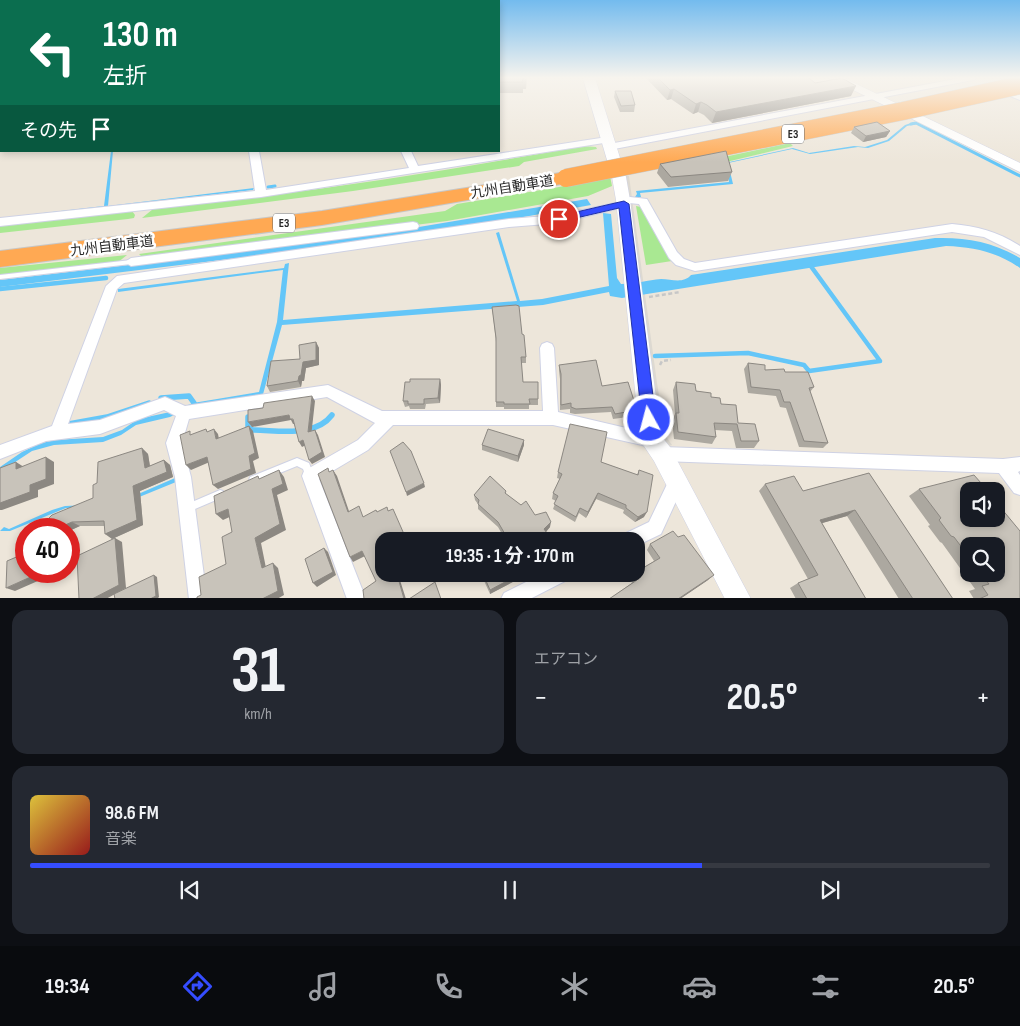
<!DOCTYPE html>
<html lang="ja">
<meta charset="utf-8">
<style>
:root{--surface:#171b24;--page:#242831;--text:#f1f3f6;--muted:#9ea1a6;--line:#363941;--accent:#354dff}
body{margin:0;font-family:"Sofia Sans Condensed","Noto Sans JP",sans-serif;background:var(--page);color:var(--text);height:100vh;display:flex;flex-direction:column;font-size:19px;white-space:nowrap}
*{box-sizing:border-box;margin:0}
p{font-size:16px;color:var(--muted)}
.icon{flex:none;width:28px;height:28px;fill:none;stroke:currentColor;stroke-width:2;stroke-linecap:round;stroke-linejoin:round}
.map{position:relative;height:598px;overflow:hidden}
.details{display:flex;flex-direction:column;gap:12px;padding:12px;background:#0d0f14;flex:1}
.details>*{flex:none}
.banner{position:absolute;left:0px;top:0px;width:500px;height:152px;box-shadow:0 2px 8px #0003;background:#0b6e4f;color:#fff;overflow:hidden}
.buttons{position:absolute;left:960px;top:482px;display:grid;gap:10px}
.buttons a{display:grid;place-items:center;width:45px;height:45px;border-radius:10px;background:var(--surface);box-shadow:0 2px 8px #0003;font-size:25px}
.speed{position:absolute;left:15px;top:518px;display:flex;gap:10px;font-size:25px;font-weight:700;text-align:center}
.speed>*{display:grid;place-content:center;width:65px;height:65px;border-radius:50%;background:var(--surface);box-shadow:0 2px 8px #0003;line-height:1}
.speed .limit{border:8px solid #d22;background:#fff;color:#111}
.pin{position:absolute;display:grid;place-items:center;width:42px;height:42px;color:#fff;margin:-21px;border:2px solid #fff;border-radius:50%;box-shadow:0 1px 5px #0007}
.me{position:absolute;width:55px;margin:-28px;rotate:353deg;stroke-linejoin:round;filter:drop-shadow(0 0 4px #0008)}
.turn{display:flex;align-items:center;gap:18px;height:105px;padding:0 20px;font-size:22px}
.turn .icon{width:65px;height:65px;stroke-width:2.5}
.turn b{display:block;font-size:35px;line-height:42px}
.then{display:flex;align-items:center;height:48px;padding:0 20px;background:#0003;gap:10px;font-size:19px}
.big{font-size:38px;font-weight:700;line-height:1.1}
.details .widget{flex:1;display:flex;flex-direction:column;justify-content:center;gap:8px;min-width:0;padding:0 18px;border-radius:15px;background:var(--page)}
.details .dial{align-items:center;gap:0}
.dial b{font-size:65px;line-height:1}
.song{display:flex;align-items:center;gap:15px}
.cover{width:60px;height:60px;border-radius:8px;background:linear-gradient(135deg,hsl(50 70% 55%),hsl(0 70% 35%))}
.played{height:5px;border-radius:2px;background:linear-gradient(90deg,var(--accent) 70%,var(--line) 70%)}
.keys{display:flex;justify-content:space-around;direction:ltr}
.heat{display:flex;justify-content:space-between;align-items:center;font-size:28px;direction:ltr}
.details .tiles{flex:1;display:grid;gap:12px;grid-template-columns:1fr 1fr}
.widget:last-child{grid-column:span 2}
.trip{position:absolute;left:375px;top:532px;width:270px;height:50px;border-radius:15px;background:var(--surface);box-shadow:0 2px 8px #0003;font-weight:700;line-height:50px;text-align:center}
.dock{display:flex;height:80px;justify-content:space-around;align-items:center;background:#090b0e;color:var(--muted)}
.dock .icon{width:35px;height:35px}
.dock .active{color:var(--accent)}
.dock b{font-size:22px;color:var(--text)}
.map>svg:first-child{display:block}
.green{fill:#a9e892}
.plaza{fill:#ddd9d1}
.water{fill:#64c6f8}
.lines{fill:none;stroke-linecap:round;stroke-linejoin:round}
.stream-far2{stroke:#64c6f8;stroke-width:3}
.stream-far1{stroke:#64c6f8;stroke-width:4.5}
.stream{stroke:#64c6f8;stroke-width:5.5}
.lane-casing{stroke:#cfd2e4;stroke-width:2}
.street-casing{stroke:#cfd2e4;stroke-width:2}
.secondary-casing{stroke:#cfd2e4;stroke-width:1}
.highway-casing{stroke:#c7c7c7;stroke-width:2}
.path{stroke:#c7c7c7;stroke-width:2.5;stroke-dasharray:4 2.5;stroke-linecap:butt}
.lane{fill:#fff;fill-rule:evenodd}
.street{fill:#fff;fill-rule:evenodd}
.secondary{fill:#fff;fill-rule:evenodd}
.highway{fill:#ffa953;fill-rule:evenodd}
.highway-bridge-casing{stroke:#c7c7c7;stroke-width:19;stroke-linecap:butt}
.highway-bridge{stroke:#ffa953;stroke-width:18}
.wall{fill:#aca8a0;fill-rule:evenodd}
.shaded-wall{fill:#8c8882}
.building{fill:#c8c3ba;stroke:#8c8882}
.route{fill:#354dff;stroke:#2232a6}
.labels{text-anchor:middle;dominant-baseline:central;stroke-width:5;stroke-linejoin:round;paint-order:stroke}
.shield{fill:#fff;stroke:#696969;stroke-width:1}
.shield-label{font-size:12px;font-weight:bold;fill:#292929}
.street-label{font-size:14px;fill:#292929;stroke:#fff}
</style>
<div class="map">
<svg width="1020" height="599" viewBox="0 0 1020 599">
<rect width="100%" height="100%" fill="#ede6da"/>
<path class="green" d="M790,143L793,146L726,162L724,157Z
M583,146L596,147L597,149L524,162L519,166L353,191L142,218L153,209C297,194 441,172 583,146Z
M610,176L612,186L588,196L447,221L150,258L141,256L139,254L445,211L457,204L559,187Z
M636,206L641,207L672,261L646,265Z
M132,211L135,215L134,218L128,219L0,233V226Z
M127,255L117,263L0,276V268Z"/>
<path class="plaza" d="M626,176H629L657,383L665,435L672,445L669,446L660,435Z"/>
<path class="water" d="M914,122L917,124L907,126L889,141L868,148L858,147L810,154L792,149L728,163L733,184L640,193L641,197H635L637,194L636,191L729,182L725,163L793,148L809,153L854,146L865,147L887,140L905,125Z
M111,151H113L108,206L254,188L253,190L0,219V218L104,206Z
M587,199L591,205L506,220L335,246L0,287V280L197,257L413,228Z
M603,213L611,214L617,278L621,284C635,284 648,280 661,279C672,279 683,284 691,275L935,238C966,237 993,242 1020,258V268C997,252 974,247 946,246L622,298L610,296L609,292L543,305L282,325L262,398L188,408L170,417L136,425L121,435L103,442L54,445L32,451L0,472V467L22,452L41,443L56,440L103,437L122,430L138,419L170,412L193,403L259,392L277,322L283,270L118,292V289L284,268L285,264L289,263L283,320L517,301L496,233L499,232L520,301L542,299L609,286Z
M175,478L176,482L105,511L84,508H66L10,531H0L4,527L9,529L52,510L65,506L87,505L106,508Z"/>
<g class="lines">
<path class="stream-far2" d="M911,124L916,123L1020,176
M268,187L275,186"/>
<path class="stream-far1" d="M0,289L106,278
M655,356L748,353L804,365L809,371L880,361L810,265"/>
<path class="stream" d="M161,398L189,396L194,403
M248,417V427L253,430C278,430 315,438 332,415
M63,425L107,417L149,403"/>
<defs>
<path id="lane" d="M131,260L134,262L131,264L0,279V275Z
M297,458L309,463L314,476L313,479L310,480L307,479L303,469L297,466L253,484L250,483L249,480L250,477Z
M220,490L223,491L224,494L223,497L188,512L185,511L184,508L185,505Z"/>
<path id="street" d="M961,78H977L973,80L609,150L604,147L609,144Z
M1013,91L1020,94V100L1010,96V92Z
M607,137L612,140L610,142L261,197L0,226V218L255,191L249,151H259L266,190L409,168L401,151H411L418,166Z
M630,197L647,199L677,252L684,259L695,263L952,224C977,226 999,232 1020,246V255L984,237L952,232L695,271L676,265L669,258L639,204L629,203L628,206L559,223L509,227L124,283L117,289L68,424L100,420L165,397L185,406L328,385L382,411H543L540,348L542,344L547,342L552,344L554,348L558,412L656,435L659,440L656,445L651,447L553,425H393L368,450L319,479L366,599H347L302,476L304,471L358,440L375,423L327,397L189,419L182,443L191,477L207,599H189L175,477L166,443L176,416L164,410L100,434L46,441L0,459V445L52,426L106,286L117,276L509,219L559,215L625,201L626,198Z
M413,222L417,223L419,226L417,229L131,266L125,262L131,258Z
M662,447L1003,459L1020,457V471L1018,472L1020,475V495L1014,493L999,473L662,461L657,459L654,454L657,449Z
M676,476L682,478L684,484L661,534L636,546V541H620L622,535L649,522L670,478Z
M542,574H570L567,580L530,599H501L504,593Z"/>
<path id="secondary" d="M583,78H595L626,177L630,200L661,436L670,447L751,599H725L654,461L640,440L616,200L612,177Z
M829,78H844L1020,163V172Z"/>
<path id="highway" d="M566,172L573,174L576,178L573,182L322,225L0,267V251L322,211Z"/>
</defs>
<use href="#lane" class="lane-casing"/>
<use href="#street" class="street-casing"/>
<use href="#secondary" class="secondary-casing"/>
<use href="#highway" class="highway-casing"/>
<path class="path" d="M649,297L680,292
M660,365L662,361L671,360"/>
<use href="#lane" class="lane"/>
<use href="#street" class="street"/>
<use href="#secondary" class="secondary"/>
<use href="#highway" class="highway"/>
<defs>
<path id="highway-bridge" d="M566,178L903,111L1020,85"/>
</defs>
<use href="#highway-bridge" class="highway-bridge-casing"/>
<use href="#highway-bridge" class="highway-bridge"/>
</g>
<path class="wall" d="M499,78H527L526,89H523V93H499Z
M646,78H809L815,83L851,96L712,123L704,115L698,112L693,114L671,99L667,100Z
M615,91L635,105L634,112H620L614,97Z
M854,127L890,131L886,137L863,142L851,133Z
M660,164L732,172L728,181L668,187L657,173Z
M492,307L522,334L526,357V363H521L523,382L538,399V405H529V409H504V407H496V342Z
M316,342L319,348V365L306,368L304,381H302L301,387L270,392L267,386L300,359Z
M748,363L765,370L785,372L814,387L810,392L828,443L823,448L799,447L786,408L780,407L776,396L748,393L744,369Z
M559,365L602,386L637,410L635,416L613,419L611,412L575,414L570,413V409L560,410V379L559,371Z
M440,379L441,385L440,403L426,404L425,409H410L409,406L405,407L403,401Z
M676,382L711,397L721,404L738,423L759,441L754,448H736L732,431L715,430L716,437L712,444L674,439L672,420L675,414L673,390Z
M524,440V445L518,462L482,450V445Z
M142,448L148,454L150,466L164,460L170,465L173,477L140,491L143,525L112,539L105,526H80L69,531V529H49L93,498L97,483Z
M601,462L637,475L639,470L644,517L635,522L623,513L624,510L596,499L586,518L579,513L575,522L553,509L556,501L552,499L553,493L560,479L557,478L558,472Z
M869,473L953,599H899L847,516L822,523L866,599H796L790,588L798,583L808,579L759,491L765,484L803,491Z
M919,489L1020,599H974L969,591L975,589L942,543L940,542L928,526L930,525L909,496ZM969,546L996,574H969Z
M506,491V494L550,527L546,532L548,541H506L498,527L478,509V504L475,500L474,495Z
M650,544L708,580L680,599H609L632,583L630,579L633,574L654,561L647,550Z
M481,574H528L490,594Z"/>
<path class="shaded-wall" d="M856,86L851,96L712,123L716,112Z
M674,89L671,99L667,100L670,90Z
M701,102L698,112L693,114L696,104Z
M890,131L886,137L863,142L866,136Z
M316,342L319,348V365L306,368L304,381H302L301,387L298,381L299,376L303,362Z
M440,379L441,385L440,403L438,398Z
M312,396L315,401L311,437L308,432Z
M289,415L296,424H293L291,420L252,427L248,422Z
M249,426L253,431L259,458L253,461L256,473L218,489L213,485L249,456Z
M214,429L218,434L220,444L216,439Z
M315,430L318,435L325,457L312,464L309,460Z
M303,440L306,445L302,447L299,442Z
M524,440V445L518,462V456Z
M142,448L148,454L151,473L145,468Z
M46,457L54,462V484L38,490V497L2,510H0V503L30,485Z
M207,457L212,461L191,470L186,465Z
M164,460L170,465L173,477L140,491L143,525L112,539L105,534L133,486Z
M16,462L24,467L16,469Z
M279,470L284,477L288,490L277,495L286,530L261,543L267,573L262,568L255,538Z
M333,470L337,476L351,517L348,512Z
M424,483L425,487L407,496L406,492Z
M598,493L596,499L586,518L588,512Z
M228,509L234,515L223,520L216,514Z
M855,510L847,516L812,526L820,520Z
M647,512L644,517L635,522L638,517Z
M72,522L80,526L69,531V529H56Z
M551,522L550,527L544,534V529Z
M549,536L548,541H543V538Z
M115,538L122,542L126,588L106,599H92Z
M324,548L328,552L336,575L317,587L313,583Z
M362,551L365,556L353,562L350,557Z
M273,563L278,568L284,595L277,599H262Z
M44,571H56V573L15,591L6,588Z
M397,574H398L406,599H404Z
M520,574H528L490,594V590Z
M154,575L157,577L159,597L157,599H150Z
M714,575L708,580L680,599H678Z"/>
<path class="building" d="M499,78H527H522L523,82H499Z
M658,78H809L815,83L842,78L856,86L716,112L707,105L701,102L696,104L674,89L670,90Z
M615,91H631L635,105L621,106Z
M877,122L890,131L866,136L854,127Z
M726,151L732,172L671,177L660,164Z
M516,305L519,306L522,334L524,335L526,357H521L523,382H538V399H529L530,404H504V402H496V338L492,307Z
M316,342V360L303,362L301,375L299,376L298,381L267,386L271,361L300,359L299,345Z
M596,360L602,386L628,382L637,410L615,414L612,407L576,409L571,407V403L561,405V374L559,365Z
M748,363L765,365V370L784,369L785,372H808L814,387L809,388L828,443L804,441L790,402H784L780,390L751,387Z
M410,379H440L438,398L424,399V404H408V401H403L405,382H410Z
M676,382L695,384L696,391L711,393V397L720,398L721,404L736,405L738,423L755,424L759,441H741L737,424L714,423L716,437L678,432L676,413H679Z
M312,396L308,432L315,430L322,452L309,460L303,440L299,442L293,419H290L289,415L248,422V410L263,408L264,403Z
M570,424L607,432L601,462L638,475L639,470L653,475L647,512L638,517L626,508V505L598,493L588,512L580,508L576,517L554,504L558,496L553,493L562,474L558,472Z
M249,426L255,453L249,456L251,469L213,485L207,457L186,465L180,435L190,431V435L206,429L207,432L214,429L216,439Z
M488,429L524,440L518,456L482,445Z
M403,442L411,451L424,483L406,492L390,451Z
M142,448L145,468L164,460L167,472L133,486L137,520L105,534L104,521L72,522L56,529H49V518L52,515L93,498V485L97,483L98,462Z
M46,457V479L30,485V492L0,503V468L16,462V469Z
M328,468L329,472L333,470L348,512L359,506L363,517L376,510L377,512L387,507L388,511L393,509L407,541H384V574H397L404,599H364L363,590L376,581L362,551L350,557L318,474Z
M279,470L283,484L272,489L280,524L255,538L262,568L273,563L278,591L262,599H197V597L201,595L199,577L226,564L222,537L232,532L228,509L216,514L214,496L258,476L259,479Z
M869,473L953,599H913L855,510L820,520L866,599H807L798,583L818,575L765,484L794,476L803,491Z
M974,475L988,491H969V519H996V502L1020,531V599H979L988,595L982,586L989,584L981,574H996V546H969V557L954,537L951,536L939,520L941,518L919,489Z
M490,476L506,491L505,493L521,505L526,501L535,515L546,512L551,522L544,529L549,536L543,538L545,541H509L498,522L478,504L479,500L474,495Z
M673,531L678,537L684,535L714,575L678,599H609L637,580L633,574H636V572L660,558L650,544Z
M115,538L119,585L92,599H79L77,556Z
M324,548L333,572L313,583L305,559Z
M26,553V571H44L6,588L7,561Z
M483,574H520L490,590Z
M154,575L156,596L150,599H115L114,594Z
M435,582L441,599H409Z"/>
<linearGradient id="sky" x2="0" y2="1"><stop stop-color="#73bbee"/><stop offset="0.48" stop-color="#f7f4ee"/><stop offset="1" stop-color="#f7f4ee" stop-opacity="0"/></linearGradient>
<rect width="1020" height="162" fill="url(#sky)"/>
<path class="route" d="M624,201L629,204L656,420L654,425L649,427L644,425L642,420L619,208L559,222L554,219L559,216Z"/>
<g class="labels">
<g class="shield">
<rect x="782" y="124.5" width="22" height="19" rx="4"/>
<rect x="273" y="213.5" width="22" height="19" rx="4"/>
</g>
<g class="shield-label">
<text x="793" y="134">E3</text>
<text x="284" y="223">E3</text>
</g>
<g class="street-label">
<text transform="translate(512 187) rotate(-9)">九州自動車道</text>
<text transform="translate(112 246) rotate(-7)">九州自動車道</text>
</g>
</g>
</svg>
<div class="buttons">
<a><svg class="icon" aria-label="sound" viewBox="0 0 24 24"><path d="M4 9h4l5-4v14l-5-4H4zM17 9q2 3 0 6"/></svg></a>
<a><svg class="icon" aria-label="search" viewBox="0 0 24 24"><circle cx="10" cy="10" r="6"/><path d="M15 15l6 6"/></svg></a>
</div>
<div class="speed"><div class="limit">40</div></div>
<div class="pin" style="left:559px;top:219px;background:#d93025"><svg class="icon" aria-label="arrive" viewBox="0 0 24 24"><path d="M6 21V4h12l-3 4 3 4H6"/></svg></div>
<svg class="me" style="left:649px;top:420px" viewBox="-20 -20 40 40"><circle r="17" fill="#354dff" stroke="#fff" stroke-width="3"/><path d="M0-11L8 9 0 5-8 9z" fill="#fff"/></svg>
<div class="trip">19:35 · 1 分 · 170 m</div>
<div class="banner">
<div class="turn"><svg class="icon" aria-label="left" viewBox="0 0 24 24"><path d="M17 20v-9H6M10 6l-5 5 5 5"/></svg><div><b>130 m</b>左折</div></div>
<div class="then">その先<svg class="icon" aria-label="arrive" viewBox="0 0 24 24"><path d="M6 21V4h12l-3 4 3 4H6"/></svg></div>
</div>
</div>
<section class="details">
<div class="tiles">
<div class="widget dial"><b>31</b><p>km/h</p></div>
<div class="widget"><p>エアコン</p>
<div class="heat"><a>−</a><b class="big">20.5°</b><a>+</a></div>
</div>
<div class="widget">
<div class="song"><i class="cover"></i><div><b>98.6 FM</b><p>音楽</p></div></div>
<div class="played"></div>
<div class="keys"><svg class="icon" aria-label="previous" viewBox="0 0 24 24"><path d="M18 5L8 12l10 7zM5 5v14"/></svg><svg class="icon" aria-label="pause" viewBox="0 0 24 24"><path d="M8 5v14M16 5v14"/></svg><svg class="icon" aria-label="next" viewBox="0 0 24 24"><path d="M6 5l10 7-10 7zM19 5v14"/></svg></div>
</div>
</div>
</section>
<nav class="dock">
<b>19:34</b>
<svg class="icon active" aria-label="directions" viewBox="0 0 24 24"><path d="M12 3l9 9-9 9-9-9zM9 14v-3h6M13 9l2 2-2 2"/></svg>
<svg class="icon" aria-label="music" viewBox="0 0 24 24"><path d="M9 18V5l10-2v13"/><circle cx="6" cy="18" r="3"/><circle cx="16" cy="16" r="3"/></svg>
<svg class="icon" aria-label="phone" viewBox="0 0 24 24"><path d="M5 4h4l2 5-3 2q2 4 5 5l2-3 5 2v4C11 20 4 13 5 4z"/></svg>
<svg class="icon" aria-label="climate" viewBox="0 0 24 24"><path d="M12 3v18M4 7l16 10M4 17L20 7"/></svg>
<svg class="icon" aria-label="car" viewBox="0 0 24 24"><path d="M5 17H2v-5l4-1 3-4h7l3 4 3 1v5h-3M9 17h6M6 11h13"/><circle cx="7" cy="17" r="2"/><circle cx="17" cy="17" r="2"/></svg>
<svg class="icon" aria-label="filters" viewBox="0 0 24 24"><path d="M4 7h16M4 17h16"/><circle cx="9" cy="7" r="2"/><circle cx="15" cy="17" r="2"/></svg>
<b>20.5°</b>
</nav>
